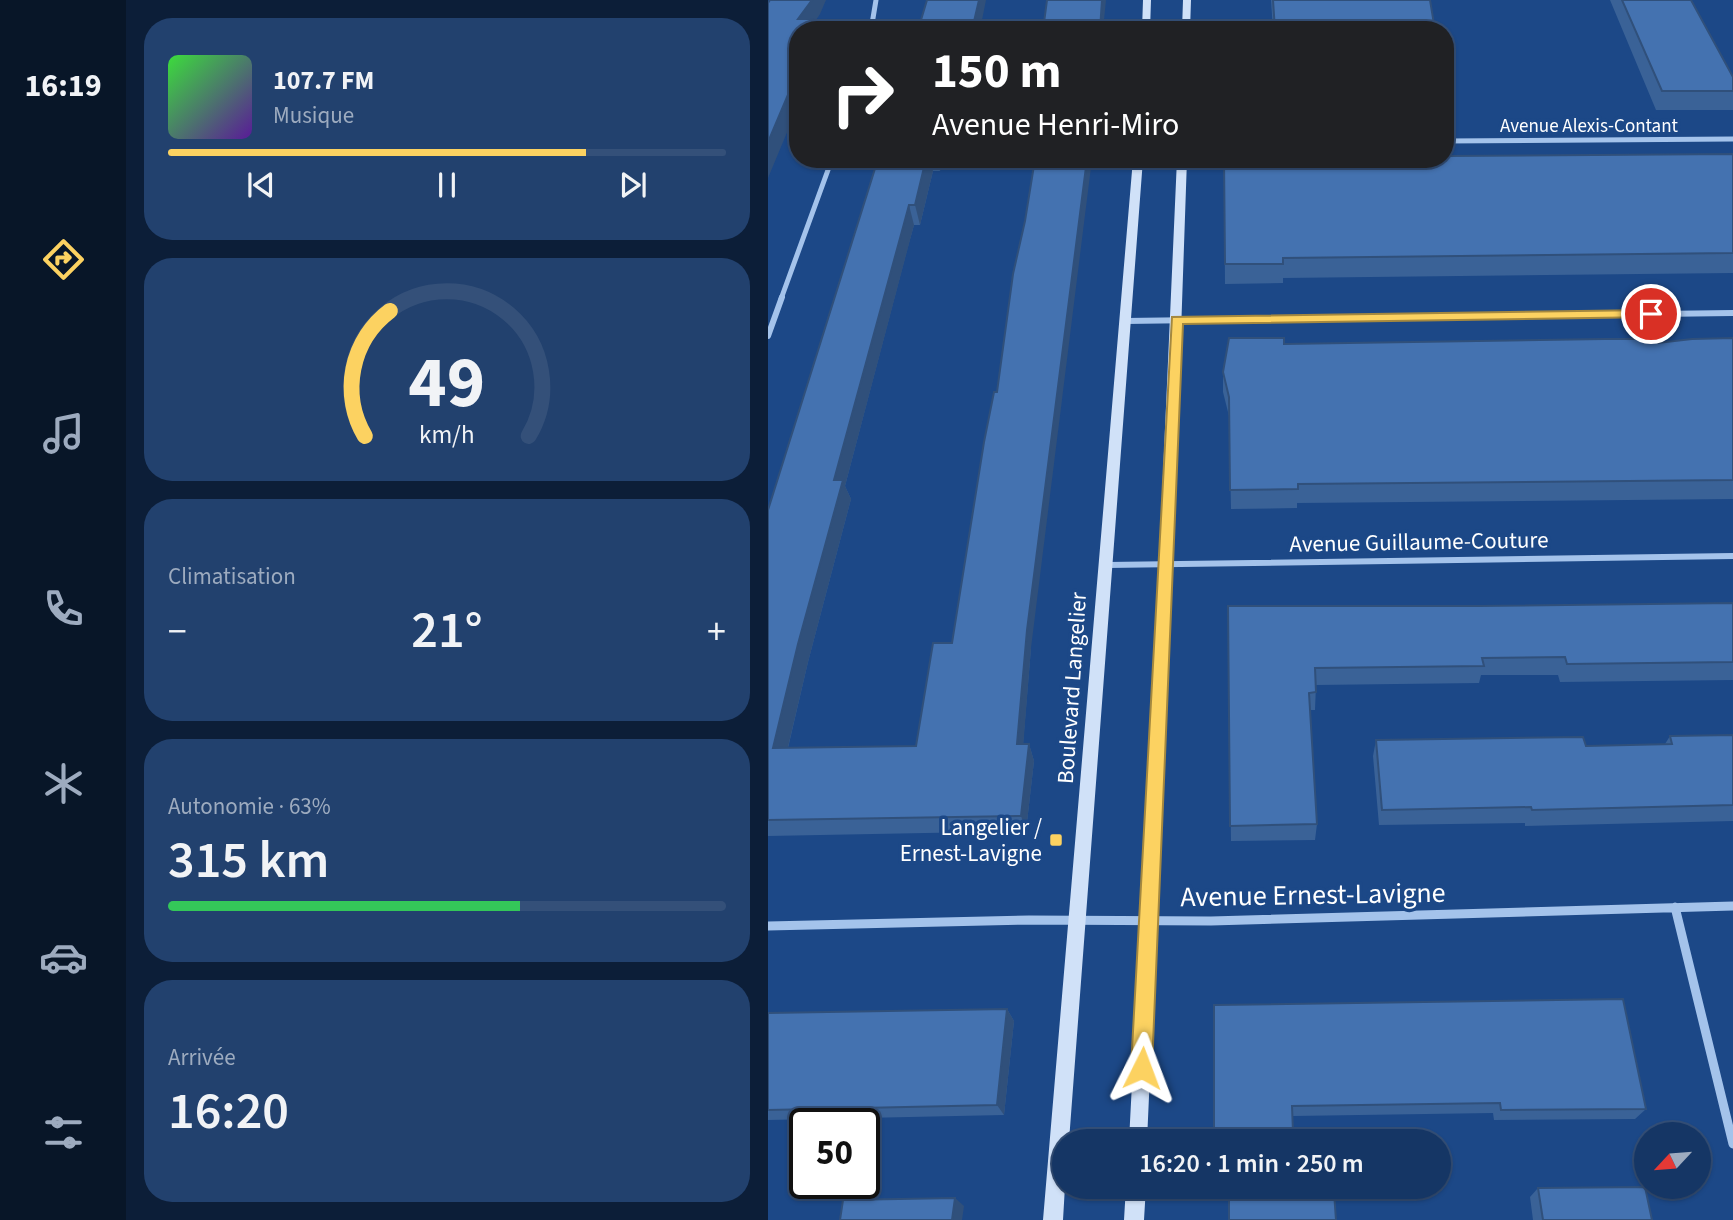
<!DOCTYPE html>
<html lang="fr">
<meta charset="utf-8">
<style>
:root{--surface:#153665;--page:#22416e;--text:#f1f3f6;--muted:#9dabbf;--line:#345079;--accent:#fcd261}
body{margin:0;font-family:"Source Sans 3",sans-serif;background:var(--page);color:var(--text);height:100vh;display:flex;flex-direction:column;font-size:26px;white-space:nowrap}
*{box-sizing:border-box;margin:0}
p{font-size:23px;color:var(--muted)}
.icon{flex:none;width:38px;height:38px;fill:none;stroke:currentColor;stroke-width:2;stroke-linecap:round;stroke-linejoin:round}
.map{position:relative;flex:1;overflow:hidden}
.sheet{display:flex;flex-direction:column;gap:18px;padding:18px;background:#0c1e38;width:642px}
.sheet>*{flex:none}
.banner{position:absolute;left:21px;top:21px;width:665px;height:147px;border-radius:28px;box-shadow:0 2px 5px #0004,0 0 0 2px var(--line);background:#202124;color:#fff;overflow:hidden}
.needle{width:46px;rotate:244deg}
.buttons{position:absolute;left:866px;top:1122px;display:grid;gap:14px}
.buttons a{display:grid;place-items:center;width:77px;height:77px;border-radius:50%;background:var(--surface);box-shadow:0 2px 5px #0004,0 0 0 2px var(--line);font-size:35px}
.speed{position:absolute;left:21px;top:1108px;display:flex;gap:14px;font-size:35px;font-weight:700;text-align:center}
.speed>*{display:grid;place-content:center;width:91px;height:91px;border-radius:50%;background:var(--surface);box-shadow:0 2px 5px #0004,0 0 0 2px var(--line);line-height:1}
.speed .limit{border:4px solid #111;border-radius:10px;background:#fff;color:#111}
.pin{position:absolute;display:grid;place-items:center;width:60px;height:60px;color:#fff;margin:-30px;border:4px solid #fff;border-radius:50%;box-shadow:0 2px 7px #0007}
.me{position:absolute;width:77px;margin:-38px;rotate:3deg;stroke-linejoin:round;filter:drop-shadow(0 0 5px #0008)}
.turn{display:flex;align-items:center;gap:24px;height:147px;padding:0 28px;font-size:32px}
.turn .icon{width:91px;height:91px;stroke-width:2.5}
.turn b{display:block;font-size:49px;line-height:60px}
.big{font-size:52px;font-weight:600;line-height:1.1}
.sheet .tile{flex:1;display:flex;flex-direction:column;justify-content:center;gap:10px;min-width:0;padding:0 24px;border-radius:28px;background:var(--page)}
.sheet .dial{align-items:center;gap:0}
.dial svg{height:182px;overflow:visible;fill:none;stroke:var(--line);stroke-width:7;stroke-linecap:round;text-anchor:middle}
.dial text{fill:var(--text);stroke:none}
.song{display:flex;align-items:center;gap:21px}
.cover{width:84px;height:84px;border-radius:10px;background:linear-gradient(135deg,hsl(120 70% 55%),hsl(270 70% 35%))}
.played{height:7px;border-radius:4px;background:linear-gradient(90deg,var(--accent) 75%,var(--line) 75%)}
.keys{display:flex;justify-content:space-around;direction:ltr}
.heat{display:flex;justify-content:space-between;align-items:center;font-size:38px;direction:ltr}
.charge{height:10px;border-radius:5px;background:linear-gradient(90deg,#34c759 63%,var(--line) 0)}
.trip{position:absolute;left:284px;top:1129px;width:399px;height:70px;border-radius:35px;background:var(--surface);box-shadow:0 2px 5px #0004,0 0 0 2px var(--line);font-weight:600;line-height:70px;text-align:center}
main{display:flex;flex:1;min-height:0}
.tab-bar{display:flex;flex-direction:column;width:126px;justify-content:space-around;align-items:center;background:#081628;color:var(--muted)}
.tab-bar .icon{width:49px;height:49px}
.tab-bar .on{color:var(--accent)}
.tab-bar b{font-size:32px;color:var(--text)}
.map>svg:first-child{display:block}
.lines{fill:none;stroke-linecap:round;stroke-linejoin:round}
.street-far2{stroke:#a4c3eb;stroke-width:5}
.street-far1{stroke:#a4c3eb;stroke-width:6}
.street{stroke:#a4c3eb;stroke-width:9}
.secondary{fill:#d0e1f8;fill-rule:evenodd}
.wall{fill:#3a6297}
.shaded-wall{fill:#30507b}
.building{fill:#4472b0;stroke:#30507b;stroke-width:2}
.route{fill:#fcd261;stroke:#a4883f;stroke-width:2}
.poi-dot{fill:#fcd261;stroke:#1c4887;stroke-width:2.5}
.labels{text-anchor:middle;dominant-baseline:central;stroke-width:7;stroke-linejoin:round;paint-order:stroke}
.far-street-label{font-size:19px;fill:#fff;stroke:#1c4887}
.street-label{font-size:23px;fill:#fff;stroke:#1c4887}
.poi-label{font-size:23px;fill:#fff;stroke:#1c4887;text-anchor:end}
.near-street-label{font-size:28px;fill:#fff;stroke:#1c4887}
</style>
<main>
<nav class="tab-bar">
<b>16:19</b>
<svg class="icon on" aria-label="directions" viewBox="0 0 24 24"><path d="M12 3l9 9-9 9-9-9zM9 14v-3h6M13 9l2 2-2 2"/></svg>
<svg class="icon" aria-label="music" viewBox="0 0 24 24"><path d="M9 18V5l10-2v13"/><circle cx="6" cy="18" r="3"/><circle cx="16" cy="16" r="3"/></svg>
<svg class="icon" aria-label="phone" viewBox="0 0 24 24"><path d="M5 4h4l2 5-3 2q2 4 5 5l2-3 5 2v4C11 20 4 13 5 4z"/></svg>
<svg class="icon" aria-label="climate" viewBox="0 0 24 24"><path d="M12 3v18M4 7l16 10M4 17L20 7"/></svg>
<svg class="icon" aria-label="car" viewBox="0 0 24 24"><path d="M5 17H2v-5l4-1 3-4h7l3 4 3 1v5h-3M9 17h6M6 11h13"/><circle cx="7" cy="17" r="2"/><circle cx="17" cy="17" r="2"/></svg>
<svg class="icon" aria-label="filters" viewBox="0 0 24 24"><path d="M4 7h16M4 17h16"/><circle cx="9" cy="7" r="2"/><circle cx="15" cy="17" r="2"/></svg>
</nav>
<section class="sheet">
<div class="tile">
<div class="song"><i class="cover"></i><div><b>107.7 FM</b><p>Musique</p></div></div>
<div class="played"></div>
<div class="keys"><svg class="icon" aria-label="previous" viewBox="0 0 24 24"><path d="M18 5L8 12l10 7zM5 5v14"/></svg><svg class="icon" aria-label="pause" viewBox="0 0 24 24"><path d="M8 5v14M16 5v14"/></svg><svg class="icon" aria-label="next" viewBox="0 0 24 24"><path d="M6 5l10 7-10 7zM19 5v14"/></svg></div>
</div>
<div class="tile dial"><svg viewBox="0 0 100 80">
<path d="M14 69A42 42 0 1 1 86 69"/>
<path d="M14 69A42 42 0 0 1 25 14" stroke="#fcd261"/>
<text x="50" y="56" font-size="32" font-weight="700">49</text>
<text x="50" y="72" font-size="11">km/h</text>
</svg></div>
<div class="tile"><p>Climatisation</p>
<div class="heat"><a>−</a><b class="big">21°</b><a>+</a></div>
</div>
<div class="tile"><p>Autonomie · 63%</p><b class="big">315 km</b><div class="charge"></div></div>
<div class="tile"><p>Arrivée</p><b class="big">16:20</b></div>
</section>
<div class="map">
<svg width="965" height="1220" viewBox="0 0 965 1220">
<rect width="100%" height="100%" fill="#1c4887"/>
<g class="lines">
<path class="street-far2" d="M103,30L108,0
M677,141L965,139
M13,299L64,159"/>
<path class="street-far1" d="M357,321L965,313
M0,336L14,297
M339,565L965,556"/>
<path class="street" d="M907,907L965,1144
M0,926L261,920L443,921L965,906"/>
<path class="secondary" d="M375,0H383L382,30H374Z
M415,0H423L422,30H414Z
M365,159H375L301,1141H296L297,1186L295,1220H275Z
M409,159H419L405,564L379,1141H361L391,564Z
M358,1186H378L376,1220H356Z"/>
</g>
<path class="wall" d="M503,0H662L667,30H505Z
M842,0H923L965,77V110H888Z
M965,154V273L515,278V283L457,284L456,159Z
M110,159H175L172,171H165L152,225H146L139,250L77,486L83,499L40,662L20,748L148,746L263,648L255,744H261L266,761L258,831L0,836V510Z
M965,338V499L529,503V508L463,509L461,416L455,392V372L516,344L890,343Z
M965,603V680L792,682L790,675H713L711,683L548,685L547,710H542L549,824L547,840L463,841L460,606H709Z
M965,735V821L757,826V823L611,825L605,756L608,740L818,746L897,744L902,736Z
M446,1005L878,1109L867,1119L726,1120L725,1113L525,1116V1132L524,1141H450V1138H447L446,1128Z
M239,1009L246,1021L236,1115L0,1120V1013Z
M770,1188L884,1220H765L762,1197Z"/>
<path class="shaded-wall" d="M44,0H58L52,14L46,23L48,30H34L30,19Z
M211,0H218L212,30H204Z
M334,0H338L335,30H332Z
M30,70V106L0,178V142Z
M158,159H162L165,171L152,225L147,205Z
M169,159H175L172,171Z
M319,159H324L263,648L254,761L249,744L259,630Z
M141,205L146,225L77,486L83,499L40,662L16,764L5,748L66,480Z
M261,744L266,761L258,831L253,816Z
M239,1009L246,1021L236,1115L229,1105Z
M187,1198L196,1206L194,1220H184Z"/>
<path class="building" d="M2,0H44L30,19H44L40,30H30V57L28,62H30V71L25,83L0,142V3Z
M159,0H211L204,30H150Z
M279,0H334L332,30H275Z
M505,0H662L667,30H507Z
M854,0H923L965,77V91H894Z
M965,154V253L515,258V264H457L456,159H677V156Z
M110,159H158L147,205H141L134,231L66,480H75L30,644L5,748L148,746L165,643H184L216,442L226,392H229L245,274L257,221L267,159H319L259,630L249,744H261L253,816L0,820V510Z
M461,338H516V344L836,339H889L890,343L924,339L965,338V480L530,484V489L462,490L461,397L455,372Z
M965,603V662L799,664L797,657L714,658L716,666L547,668L548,692L541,693L549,824L462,826L460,606H709Z
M965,735V805L764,810L763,807L614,810L608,740L815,737L818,746L904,744L902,736Z
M855,999L878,1109L733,1110L732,1103L524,1106L525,1132H522L521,1141H461V1139H450V1128H446V1005Z
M239,1009L229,1105L0,1110V1013Z
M461,1186H518L517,1193L566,1192L568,1220H461Z
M877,1187L884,1220H775L770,1188Z
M187,1198L184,1220H72L75,1200Z"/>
<path class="route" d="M883,310L887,311V317L415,324L384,1068L381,1076L374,1079L366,1076L363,1068L404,317Z"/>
<rect class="poi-dot" x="281" y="833" width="14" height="14" rx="3.5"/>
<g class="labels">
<g class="far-street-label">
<text x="821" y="126">Avenue Alexis-Contant</text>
</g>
<g class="street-label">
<text transform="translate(651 542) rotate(-1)">Avenue Guillaume-Couture</text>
<text transform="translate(304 688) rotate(-86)">Boulevard Langelier</text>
</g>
<g class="poi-label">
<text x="274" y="827">Langelier /<tspan x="274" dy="26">Ernest-Lavigne</tspan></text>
</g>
<g class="near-street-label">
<text transform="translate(545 895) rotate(-1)">Avenue Ernest-Lavigne</text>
</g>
</g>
</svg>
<div class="buttons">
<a><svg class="needle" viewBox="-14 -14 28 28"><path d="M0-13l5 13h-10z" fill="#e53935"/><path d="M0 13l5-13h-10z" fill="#9dabbf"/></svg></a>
</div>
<div class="speed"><div class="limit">50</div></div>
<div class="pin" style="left:883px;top:314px;background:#d93025"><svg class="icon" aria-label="arrive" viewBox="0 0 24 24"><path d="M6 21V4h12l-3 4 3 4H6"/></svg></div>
<svg class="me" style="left:374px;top:1068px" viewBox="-20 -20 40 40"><path d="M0-17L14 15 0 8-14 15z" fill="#fcd261" stroke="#fff" stroke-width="4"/></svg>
<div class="trip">16:20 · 1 min · 250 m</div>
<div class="banner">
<div class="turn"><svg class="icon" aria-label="right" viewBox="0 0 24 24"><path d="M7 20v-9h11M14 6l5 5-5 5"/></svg><div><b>150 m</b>Avenue Henri-Miro</div></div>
</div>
</div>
</main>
